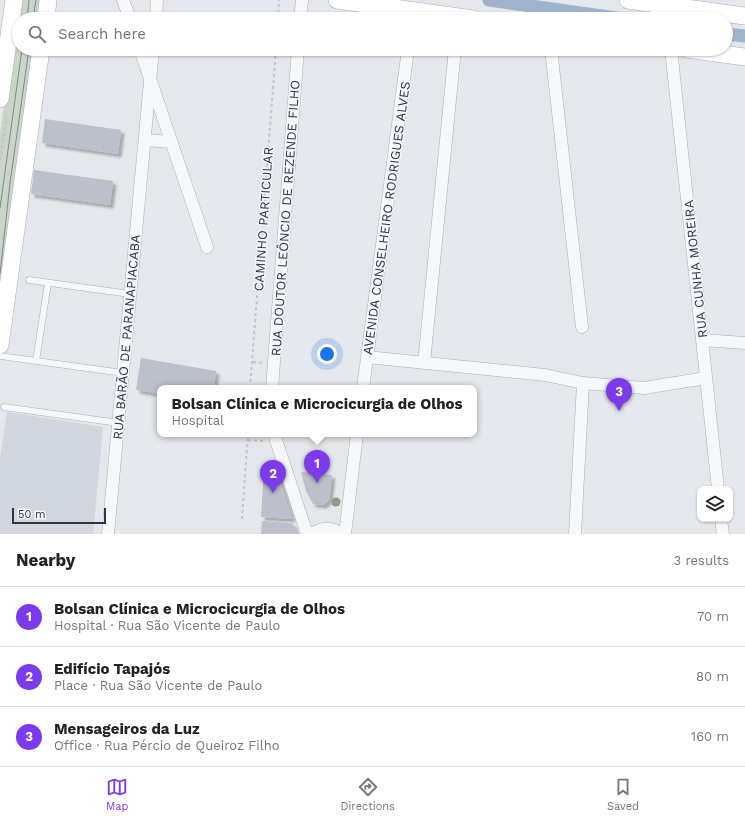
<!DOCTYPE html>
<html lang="en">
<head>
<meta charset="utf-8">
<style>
	:root { --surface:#fff; --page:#f2f2f2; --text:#222; --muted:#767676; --line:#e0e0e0; --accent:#7c3aed }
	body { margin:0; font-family:"Work Sans",sans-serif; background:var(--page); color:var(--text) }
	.controls { position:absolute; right:12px; bottom:12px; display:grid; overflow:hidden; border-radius:8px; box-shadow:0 1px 3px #0004 }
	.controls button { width:36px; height:36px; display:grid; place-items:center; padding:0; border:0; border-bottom:1px solid var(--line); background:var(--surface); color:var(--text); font:20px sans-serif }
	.scale { position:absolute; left:12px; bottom:10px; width:94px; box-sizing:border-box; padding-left:4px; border:2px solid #2b3445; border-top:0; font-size:11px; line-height:14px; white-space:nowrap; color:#2b3445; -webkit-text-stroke:3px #f4f6f9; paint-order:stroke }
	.you { position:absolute; left:327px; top:354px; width:14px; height:14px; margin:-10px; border:3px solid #fff; border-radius:50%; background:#1a73e8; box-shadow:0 0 0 6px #1a73e833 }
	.badge { display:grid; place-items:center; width:26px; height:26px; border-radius:50%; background:var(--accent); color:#fff; font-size:13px; font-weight:700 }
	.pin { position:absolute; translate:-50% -33px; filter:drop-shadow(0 1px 2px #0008) }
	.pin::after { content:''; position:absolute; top:21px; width:14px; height:12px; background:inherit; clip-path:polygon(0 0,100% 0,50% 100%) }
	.popup { position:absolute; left:157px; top:385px; width:320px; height:52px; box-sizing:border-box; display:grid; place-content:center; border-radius:8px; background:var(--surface); filter:drop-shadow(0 1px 3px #0005); font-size:13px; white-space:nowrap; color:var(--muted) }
	.popup b { font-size:15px; color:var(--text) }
	.popup::after { content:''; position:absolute; left:50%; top:100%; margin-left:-8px; border:8px solid transparent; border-top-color:var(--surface) }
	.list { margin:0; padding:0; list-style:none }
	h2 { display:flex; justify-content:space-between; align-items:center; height:52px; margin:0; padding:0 16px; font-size:17px }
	h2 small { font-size:13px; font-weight:400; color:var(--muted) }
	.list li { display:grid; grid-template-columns:26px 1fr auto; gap:12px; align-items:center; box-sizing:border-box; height:60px; padding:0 16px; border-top:1px solid var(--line) }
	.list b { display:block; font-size:15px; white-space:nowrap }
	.list p { margin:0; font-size:13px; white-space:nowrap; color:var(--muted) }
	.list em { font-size:13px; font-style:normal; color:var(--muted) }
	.icon { flex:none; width:22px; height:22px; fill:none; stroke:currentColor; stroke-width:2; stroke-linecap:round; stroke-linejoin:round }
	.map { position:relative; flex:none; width:745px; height:534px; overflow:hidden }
	.search { position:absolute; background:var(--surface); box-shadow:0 1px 3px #0004; left:12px; right:12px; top:12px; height:44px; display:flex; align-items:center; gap:10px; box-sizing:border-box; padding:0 14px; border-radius:22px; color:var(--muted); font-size:15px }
	.sheet { height:232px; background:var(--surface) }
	nav { display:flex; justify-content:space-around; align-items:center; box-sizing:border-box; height:56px; border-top:1px solid var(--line); background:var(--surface); font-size:11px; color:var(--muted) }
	nav a { display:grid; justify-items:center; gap:2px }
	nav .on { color:var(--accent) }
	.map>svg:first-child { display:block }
	.built { fill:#d2d6de }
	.green { fill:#c9d6c5 }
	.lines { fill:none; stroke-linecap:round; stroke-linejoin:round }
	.canal { stroke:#9fb4cc; stroke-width:13 }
	.building { fill:#bbc0ca; filter:url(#shadow) }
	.lane-casing { stroke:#a9aeb7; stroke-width:7 }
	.street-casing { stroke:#a9aeb7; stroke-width:13 }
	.secondary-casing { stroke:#a9aeb7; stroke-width:18 }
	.path { stroke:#c2c5cb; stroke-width:2; stroke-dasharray:3 3; stroke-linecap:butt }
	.lane { stroke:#f7f8fa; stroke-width:6 }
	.street { stroke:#f7f8fa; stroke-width:12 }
	.secondary { stroke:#fff; stroke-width:17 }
	.tram { stroke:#7d8696; stroke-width:1 }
	.tree { fill:#899d89 }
	.labels { text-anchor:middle; stroke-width:3; stroke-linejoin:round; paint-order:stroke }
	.street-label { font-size:13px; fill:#2b3445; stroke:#f4f6f9 }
</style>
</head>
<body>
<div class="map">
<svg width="745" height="534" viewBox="0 0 745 534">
	<defs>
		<filter id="shadow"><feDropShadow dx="3.5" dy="3.5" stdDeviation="1" flood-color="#0004"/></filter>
	</defs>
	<rect width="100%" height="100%" fill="#e4e7ec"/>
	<path class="built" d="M7,412L103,427L93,534H0V459Z"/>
	<path class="green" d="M19,0H43L40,19H19V49H36L0,306V133Z"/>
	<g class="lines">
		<path class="canal" d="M489,0L623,19
			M726,34L745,36"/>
	</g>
	<path class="building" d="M45,119L121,130L118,154L42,143Z
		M34,170L113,181L110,205L31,194Z
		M141,358L216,371L214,388H160V394L136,390Z
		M264,468L276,469L292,519L261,517Z
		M301,472L332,475L329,500L323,505L313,504L306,491Z
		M262,521L292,523L297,534H261Z"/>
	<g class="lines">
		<defs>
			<path id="lane" d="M29,280L130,294
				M0,356L123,373
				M36,361L48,283
				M4,407L119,423"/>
			<path id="street" d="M123,0L130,19
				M156,19L157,0
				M300,19L302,0
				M140,49L207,247
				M551,49L582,327
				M671,49L718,489
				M145,140L171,142
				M702,340L745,343
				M367,357L545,375L583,383L644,388L706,378
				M424,363L455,49
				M272,388L298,49
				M363,388L408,49
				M274,434L307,534
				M721,519L723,534
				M108,534L153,49
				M311,534C321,529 331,525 340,534
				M345,534L357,434
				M575,534L583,383"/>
			<path id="secondary" d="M337,0L473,19
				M628,0L745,16
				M46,19L48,0
				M687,49L745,57
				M0,99L14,0
				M0,345L41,49"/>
		</defs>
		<use href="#lane" class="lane-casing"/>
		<use href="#street" class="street-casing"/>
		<use href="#secondary" class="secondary-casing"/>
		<path class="path" d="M278,19L279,0
			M0,160L7,112
			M253,362L263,363
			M250,388L276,49
			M248,440L264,441
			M242,519L248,434"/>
		<use href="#lane" class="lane"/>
		<use href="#street" class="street"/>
		<use href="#secondary" class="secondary"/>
		<path class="tram" d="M27,19L29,0
			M33,19L36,0
			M0,208L22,49
			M0,274L10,183L29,49"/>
	</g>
	<circle class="tree" cx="336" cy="502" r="4.5"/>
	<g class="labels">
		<g class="street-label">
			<text transform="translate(285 218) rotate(-86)" y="5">RUA DOUTOR LEÔNCIO DE REZENDE FILHO</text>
			<text transform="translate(386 218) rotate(-82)" y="5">AVENIDA CONSELHEIRO RODRIGUES ALVES</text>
			<text transform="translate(263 219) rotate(-86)" y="5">CAMINHO PARTICULAR</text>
			<text transform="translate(695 269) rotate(-96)" y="5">RUA CUNHA MOREIRA</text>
			<text transform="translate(126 337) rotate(-85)" y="5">RUA BARÃO DE PARANAPIACABA</text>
		</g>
	</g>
</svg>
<div class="controls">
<button><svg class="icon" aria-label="layers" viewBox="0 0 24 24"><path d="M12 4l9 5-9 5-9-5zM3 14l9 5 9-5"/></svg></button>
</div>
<div class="scale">50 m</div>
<div class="you"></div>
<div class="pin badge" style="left:317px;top:483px">1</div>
<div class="popup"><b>Bolsan Clínica e Microcicurgia de Olhos</b>Hospital</div>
<div class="pin badge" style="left:273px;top:493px">2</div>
<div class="pin badge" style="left:619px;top:411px">3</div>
<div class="search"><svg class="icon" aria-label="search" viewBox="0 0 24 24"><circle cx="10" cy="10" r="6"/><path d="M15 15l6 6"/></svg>Search here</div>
</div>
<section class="sheet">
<h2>Nearby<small>3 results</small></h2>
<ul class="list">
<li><span class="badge">1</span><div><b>Bolsan Clínica e Microcicurgia de Olhos</b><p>Hospital · Rua São Vicente de Paulo</p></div><em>70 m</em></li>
<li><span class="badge">2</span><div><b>Edifício Tapajós</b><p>Place · Rua São Vicente de Paulo</p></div><em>80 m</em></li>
<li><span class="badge">3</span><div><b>Mensageiros da Luz</b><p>Office · Rua Pércio de Queiroz Filho</p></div><em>160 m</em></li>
</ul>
</section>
<nav>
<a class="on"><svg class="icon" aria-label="map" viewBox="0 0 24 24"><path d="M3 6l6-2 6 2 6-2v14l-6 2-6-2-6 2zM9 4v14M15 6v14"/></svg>Map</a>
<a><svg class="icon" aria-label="directions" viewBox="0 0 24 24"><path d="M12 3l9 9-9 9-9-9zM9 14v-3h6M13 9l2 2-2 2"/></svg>Directions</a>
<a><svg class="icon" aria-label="saved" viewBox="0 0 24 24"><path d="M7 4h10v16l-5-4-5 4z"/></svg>Saved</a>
</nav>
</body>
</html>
